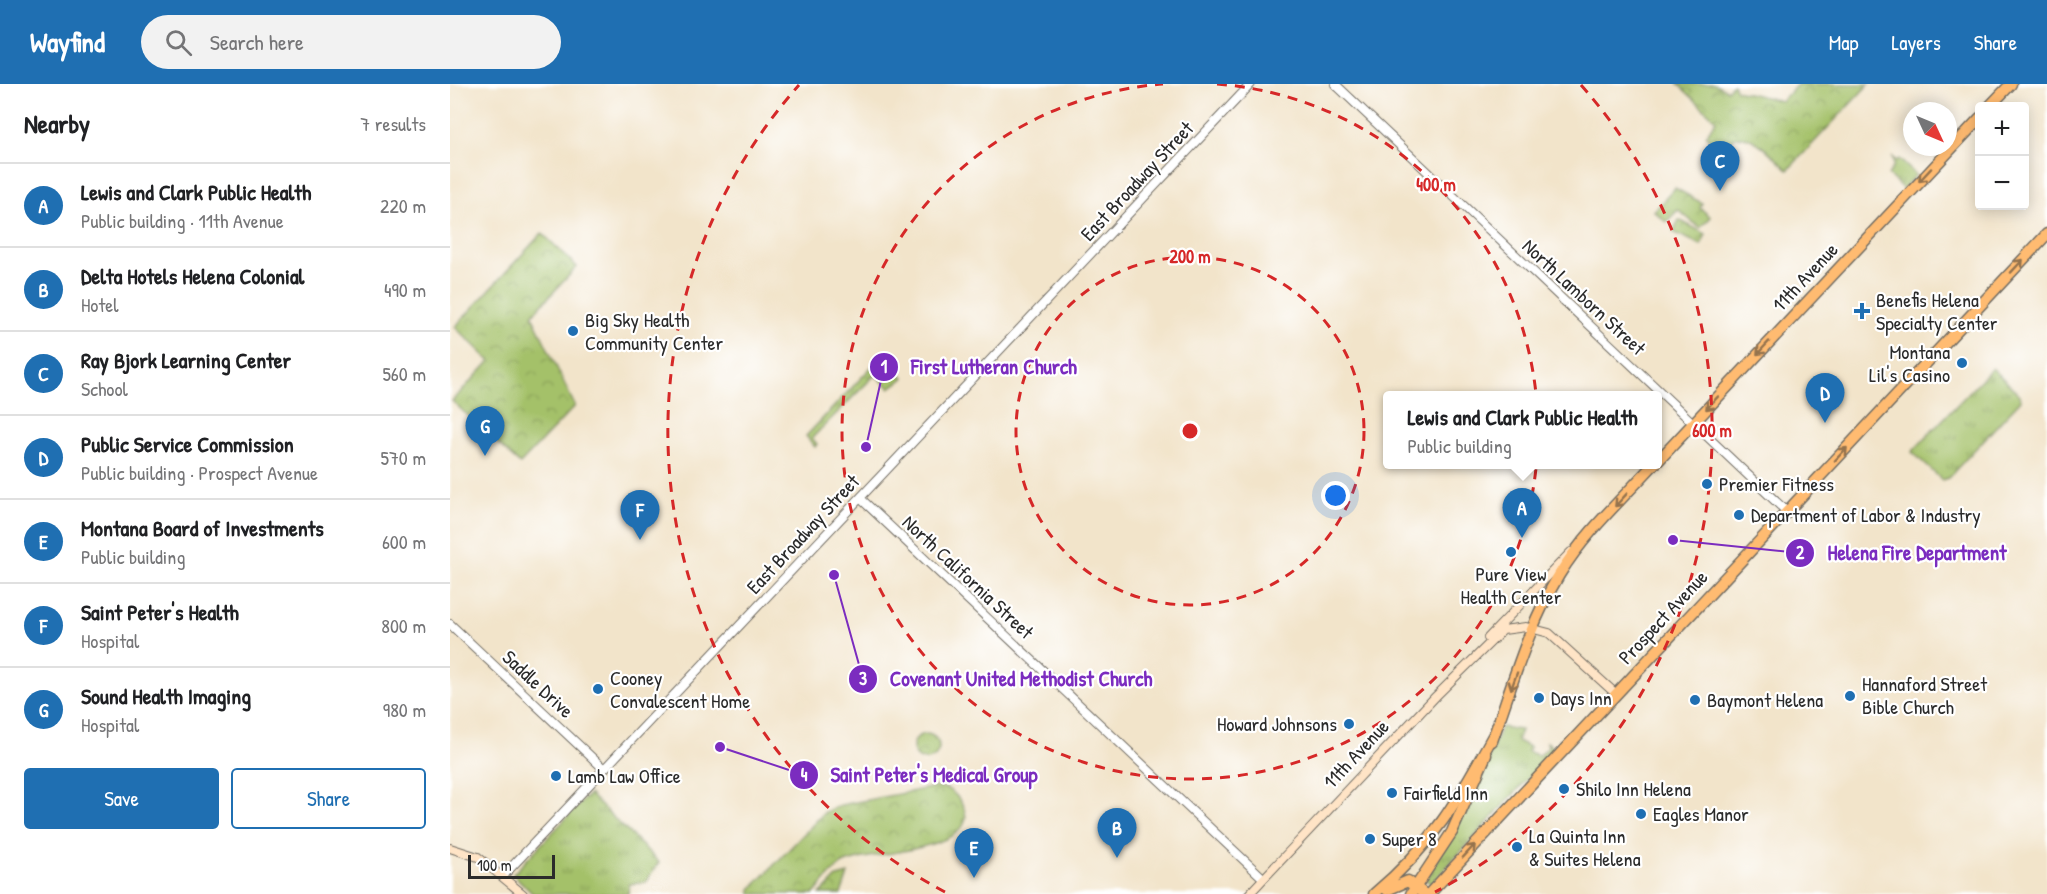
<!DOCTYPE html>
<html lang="en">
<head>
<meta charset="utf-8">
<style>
	:root { --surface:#fff; --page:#f2f2f2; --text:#202124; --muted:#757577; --line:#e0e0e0; --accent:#1f6fb2 }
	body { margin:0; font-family:"Patrick Hand",sans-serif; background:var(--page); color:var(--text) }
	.controls { position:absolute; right:18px; top:18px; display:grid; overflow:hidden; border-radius:6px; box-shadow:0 3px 15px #0003 }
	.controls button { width:54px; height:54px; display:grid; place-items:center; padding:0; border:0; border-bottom:2px solid var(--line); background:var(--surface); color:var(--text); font:30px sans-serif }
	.compass { position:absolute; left:1453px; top:18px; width:54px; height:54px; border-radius:50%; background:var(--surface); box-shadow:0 3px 15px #0003; rotate:134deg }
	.scale { position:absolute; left:18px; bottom:15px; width:87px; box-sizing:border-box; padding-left:6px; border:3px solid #2b2b2b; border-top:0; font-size:16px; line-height:21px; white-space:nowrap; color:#2b2b2b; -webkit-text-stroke:4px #fff; paint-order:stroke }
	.you { position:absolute; left:886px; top:412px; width:21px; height:21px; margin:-15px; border:4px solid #fff; border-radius:50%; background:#1a73e8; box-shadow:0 0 0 9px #1a73e833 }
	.badge { display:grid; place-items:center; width:39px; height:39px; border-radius:50%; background:var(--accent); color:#fff; font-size:20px; font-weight:700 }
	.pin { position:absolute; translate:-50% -50px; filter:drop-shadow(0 2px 3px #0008) }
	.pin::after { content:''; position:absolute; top:32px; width:21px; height:18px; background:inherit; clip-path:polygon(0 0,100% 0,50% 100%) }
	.popup { position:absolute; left:933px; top:307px; width:279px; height:78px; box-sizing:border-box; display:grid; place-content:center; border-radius:6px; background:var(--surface); filter:drop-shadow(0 2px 4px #0005); font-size:20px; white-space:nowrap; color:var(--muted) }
	.popup b { font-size:22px; color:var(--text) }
	.popup::after { content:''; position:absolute; left:50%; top:100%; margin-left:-12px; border:12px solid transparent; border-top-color:var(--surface) }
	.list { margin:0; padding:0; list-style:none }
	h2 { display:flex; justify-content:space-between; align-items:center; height:78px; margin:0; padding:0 24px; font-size:26px }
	h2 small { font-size:20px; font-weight:400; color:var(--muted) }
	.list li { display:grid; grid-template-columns:39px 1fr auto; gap:18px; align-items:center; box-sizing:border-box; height:84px; padding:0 24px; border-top:2px solid var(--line) }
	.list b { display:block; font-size:22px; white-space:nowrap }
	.list p { margin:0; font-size:20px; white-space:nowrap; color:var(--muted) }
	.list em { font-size:20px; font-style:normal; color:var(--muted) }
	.actions { display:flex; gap:12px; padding:18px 24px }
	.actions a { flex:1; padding:14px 0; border:2px solid var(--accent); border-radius:6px; text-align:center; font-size:21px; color:var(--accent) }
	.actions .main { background:var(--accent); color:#fff }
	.icon { flex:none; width:33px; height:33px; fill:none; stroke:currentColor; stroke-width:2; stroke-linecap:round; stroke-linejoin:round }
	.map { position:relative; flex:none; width:1597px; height:810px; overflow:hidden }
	header { display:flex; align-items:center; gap:36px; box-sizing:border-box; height:84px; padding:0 30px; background:var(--accent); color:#fff }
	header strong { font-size:28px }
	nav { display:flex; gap:33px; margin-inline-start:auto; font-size:21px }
	.search { width:420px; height:54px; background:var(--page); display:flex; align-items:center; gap:15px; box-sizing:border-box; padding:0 21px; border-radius:33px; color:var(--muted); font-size:22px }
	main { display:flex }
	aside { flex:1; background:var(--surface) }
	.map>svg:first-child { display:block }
	.grass { fill:url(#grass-tufts); stroke:#68764a; stroke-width:1.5 }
	.park { fill:url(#park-crowns); stroke:#68764a; stroke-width:1.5 }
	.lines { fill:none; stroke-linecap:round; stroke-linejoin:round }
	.tertiary-casing { stroke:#716c63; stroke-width:10 }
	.secondary-casing { stroke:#716c63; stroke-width:10 }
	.trunk-casing { stroke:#716c63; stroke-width:13 }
	.motorway-casing { stroke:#716c63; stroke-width:13 }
	.tertiary { stroke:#fff; stroke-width:8 }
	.secondary { stroke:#ffe4c6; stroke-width:8 }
	.trunk { stroke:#ffbb71; stroke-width:10 }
	.motorway { stroke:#ffbb71; stroke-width:10 }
	.oneway { stroke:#95734e }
	.ring { fill:none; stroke:#d62828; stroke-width:3; stroke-dasharray:10 8 }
	.poi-dot { fill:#1f6fb2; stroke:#fff; stroke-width:2 }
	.labels { text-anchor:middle; stroke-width:4.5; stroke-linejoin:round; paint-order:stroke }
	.street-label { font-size:20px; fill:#2b2b2b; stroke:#fff }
	.poi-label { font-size:20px; fill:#2b2b2b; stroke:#fff; text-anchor:start }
	.centre { fill:#d62828; stroke:#fff; stroke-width:3 }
	.ring-label { font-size:18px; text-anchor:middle; font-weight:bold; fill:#d62828; stroke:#fff; stroke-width:4.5; stroke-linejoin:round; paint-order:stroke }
	.leader { fill:none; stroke:#7b2cbf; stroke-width:2 }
	.callout-dot { fill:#7b2cbf; stroke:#fff; stroke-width:2 }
	.mark-label { font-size:18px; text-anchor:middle; font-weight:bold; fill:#fff }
	.callout-label { font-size:21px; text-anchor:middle; font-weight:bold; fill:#7b2cbf; stroke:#fff; stroke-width:4.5; stroke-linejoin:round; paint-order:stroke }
</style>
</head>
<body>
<header>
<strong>Wayfind</strong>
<div class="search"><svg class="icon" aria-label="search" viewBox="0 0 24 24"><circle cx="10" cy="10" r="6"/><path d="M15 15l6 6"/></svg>Search here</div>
<nav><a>Map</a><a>Layers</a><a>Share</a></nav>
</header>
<main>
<aside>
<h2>Nearby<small>7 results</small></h2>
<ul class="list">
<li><span class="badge">A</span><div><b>Lewis and Clark Public Health</b><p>Public building · 11th Avenue</p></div><em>220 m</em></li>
<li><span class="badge">B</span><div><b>Delta Hotels Helena Colonial</b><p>Hotel</p></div><em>490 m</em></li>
<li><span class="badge">C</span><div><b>Ray Bjork Learning Center</b><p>School</p></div><em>560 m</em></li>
<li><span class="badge">D</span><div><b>Public Service Commission</b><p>Public building · Prospect Avenue</p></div><em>570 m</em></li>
<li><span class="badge">E</span><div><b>Montana Board of Investments</b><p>Public building</p></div><em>600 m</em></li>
<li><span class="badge">F</span><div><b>Saint Peter's Health</b><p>Hospital</p></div><em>800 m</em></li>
<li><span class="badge">G</span><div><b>Sound Health Imaging</b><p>Hospital</p></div><em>980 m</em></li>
</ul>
<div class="actions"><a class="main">Save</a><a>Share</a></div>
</aside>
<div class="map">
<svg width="1597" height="810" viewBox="0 0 1597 810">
	<defs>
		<pattern id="grass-tufts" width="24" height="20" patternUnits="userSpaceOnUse" patternTransform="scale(1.5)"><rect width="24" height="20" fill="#a4c169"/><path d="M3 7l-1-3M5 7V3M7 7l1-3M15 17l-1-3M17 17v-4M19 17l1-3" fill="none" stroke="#869d57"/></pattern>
		<pattern id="park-crowns" width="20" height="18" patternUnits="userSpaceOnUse" patternTransform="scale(1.5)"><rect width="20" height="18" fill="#a4c169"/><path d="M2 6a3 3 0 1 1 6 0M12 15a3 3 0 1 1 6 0" fill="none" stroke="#869d57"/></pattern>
	</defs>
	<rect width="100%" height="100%" fill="#fff"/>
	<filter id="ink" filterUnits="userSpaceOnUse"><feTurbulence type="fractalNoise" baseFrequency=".0167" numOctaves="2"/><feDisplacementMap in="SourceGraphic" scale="12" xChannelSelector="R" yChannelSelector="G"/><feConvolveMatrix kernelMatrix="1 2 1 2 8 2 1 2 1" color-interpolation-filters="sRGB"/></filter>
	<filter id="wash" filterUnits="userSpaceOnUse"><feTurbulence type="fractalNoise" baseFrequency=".008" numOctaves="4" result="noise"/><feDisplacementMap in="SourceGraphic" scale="24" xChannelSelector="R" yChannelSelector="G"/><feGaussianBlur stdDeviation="1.35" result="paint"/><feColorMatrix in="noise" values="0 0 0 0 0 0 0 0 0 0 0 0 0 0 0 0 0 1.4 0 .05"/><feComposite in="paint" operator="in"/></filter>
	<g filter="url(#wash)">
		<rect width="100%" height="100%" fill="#f2e4ca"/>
		<path class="grass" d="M1442,72L1446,77L1449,75L1466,91L1453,105L1438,91L1444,81Z
			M430,274L454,294L440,304L425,291L362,354L367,360L365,363L356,352Z
			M1542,284L1570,311L1571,316L1498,394L1492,396L1462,368Z
			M1051,643L1071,646L1067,657L1080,663L1077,667L1089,672L1098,663L1097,658L1105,665L981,800L976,796L1029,698Z
			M139,710L209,778L196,798L179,800L178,810H83L63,790Z"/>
		<path class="park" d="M1228,0H1265L1277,6L1283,0L1286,6L1331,17L1348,0H1419L1338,86C1325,75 1303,46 1283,54L1276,66L1262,60L1256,51L1266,36Z
			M1225,104L1252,119L1250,124L1261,133L1250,144L1228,126L1216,138L1204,127Z
			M1229,136L1256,150L1251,161L1223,148Z
			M92,149L127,183L82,231L125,322L70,380L2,317L40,277L5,243Z
			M463 663a13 13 0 1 1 26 0a13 13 0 1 1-26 0Z
			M485,703C495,703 501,705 508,714C549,768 414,767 393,780C382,786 372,801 364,810H301V805L375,728L391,721Z
			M398,790L391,810H370L387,793Z"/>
	</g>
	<g filter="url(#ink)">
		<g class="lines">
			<defs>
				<path id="tertiary" d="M885,0L1337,428
					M410,414L813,794
					M0,540L154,685
					M53,792L801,0"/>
				<path id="secondary" d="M1038,554L1121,468
					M0,764L28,773L73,810
					M799,810L986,612L1053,546L1076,543L1099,549L1166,610"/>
				<path id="trunk" d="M1540,22L1561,0
					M1207,378L1530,34
					M1042,657C1062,602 1078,542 1109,491C1134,450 1171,416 1204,380
					M961,810L1002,748L1036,671
					M979,810L1597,150"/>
				<path id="motorway" d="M937,806L958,797L974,810
					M924,810C983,761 1008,716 1044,650"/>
			</defs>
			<use href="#tertiary" class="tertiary-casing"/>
			<use href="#secondary" class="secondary-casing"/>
			<use href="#trunk" class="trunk-casing"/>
			<use href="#motorway" class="motorway-casing"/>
			<use href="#tertiary" class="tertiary"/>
			<use href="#secondary" class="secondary"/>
			<use href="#trunk" class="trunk"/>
			<use href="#motorway" class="motorway"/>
		</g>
		<defs><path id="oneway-shaft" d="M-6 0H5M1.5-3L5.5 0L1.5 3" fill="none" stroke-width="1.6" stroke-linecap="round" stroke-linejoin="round" transform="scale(1.5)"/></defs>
		<g class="oneway">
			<use href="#oneway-shaft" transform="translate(1475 91) rotate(133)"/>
			<use href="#oneway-shaft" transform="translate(1567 182) rotate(-47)"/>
			<use href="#oneway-shaft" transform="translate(1313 264) rotate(133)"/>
			<use href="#oneway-shaft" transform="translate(1262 319) rotate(133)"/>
			<use href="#oneway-shaft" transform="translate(1391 370) rotate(-47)"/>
			<use href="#oneway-shaft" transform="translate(1171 416) rotate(133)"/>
			<use href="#oneway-shaft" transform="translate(1064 597) rotate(110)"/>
			<use href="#oneway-shaft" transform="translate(1019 767) rotate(-47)"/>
		</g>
	</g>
	<g class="ring">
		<circle cx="740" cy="347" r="174"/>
		<path d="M767 0A348 348 0 1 1 713 0"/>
		<path d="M495 808A522 522 0 0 1 349 1M1131 1A522 522 0 0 1 985 808"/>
	</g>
	<g class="poi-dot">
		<path d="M1409 218h6v6h6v6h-6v6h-6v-6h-6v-6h6z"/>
		<circle cx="123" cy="247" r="6"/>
		<circle cx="1512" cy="279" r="6"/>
		<circle cx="1257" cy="400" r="6"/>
		<circle cx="1289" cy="431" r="6"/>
		<circle cx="1061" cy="468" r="6"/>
		<circle cx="148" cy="605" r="6"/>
		<circle cx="1400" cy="612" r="6"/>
		<circle cx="1089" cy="614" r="6"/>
		<circle cx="1245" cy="616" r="6"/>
		<circle cx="899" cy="640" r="6"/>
		<circle cx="106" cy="692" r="6"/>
		<circle cx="1114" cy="705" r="6"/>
		<circle cx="942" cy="709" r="6"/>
		<circle cx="1191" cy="730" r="6"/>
		<circle cx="920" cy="755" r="6"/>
		<circle cx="1067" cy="763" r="6"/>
	</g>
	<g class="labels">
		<g class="street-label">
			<text transform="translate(687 97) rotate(-47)" y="7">East Broadway Street</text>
			<text transform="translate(1355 193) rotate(-47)" y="7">11th Avenue</text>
			<text transform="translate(1134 213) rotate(43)" y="7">North Lamborn Street</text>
			<text transform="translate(353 450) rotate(-47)" y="7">East Broadway Street</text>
			<text transform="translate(518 493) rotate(43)" y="7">North California Street</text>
			<text transform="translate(1213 533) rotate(-47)" y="7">Prospect Avenue</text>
			<text transform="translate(88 600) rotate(43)" y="7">Saddle Drive</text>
			<text transform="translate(906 670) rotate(-47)" y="7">11th Avenue</text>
		</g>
		<g class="poi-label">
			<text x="1426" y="223">Benefis Helena<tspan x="1426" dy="23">Specialty Center</tspan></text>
			<text x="135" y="243">Big Sky Health<tspan x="135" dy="23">Community Center</tspan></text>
			<text x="1500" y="275" text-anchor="end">Montana<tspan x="1500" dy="23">Lil's Casino</tspan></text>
			<text x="1269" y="407">Premier Fitness</text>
			<text x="1301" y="438">Department of Labor &amp; Industry</text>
			<text x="1061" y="497" text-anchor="middle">Pure View<tspan x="1061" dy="23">Health Center</tspan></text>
			<text x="160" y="601">Cooney<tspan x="160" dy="23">Convalescent Home</tspan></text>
			<text x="1412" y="607">Hannaford Street<tspan x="1412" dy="23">Bible Church</tspan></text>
			<text x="1101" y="621">Days Inn</text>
			<text x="1257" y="623">Baymont Helena</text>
			<text x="887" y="647" text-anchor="end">Howard Johnsons</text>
			<text x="118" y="699">Lamb Law Office</text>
			<text x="1126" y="712">Shilo Inn Helena</text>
			<text x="954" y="716">Fairfield Inn</text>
			<text x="1203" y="737">Eagles Manor</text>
			<text x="1079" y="759">La Quinta Inn<tspan x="1079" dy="23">&amp; Suites Helena</tspan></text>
			<text x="932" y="762">Super 8</text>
		</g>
	</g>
	<circle cx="740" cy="347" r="9" class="centre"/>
	<g class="ring-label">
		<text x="986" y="107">400 m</text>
		<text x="740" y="179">200 m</text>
		<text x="1262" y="353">600 m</text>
	</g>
	<path class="leader" d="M416 363L434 283M1223 456L1350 469M384 491L413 595M270 663L354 691"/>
	<g class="callout-dot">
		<circle cx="416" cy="363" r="6"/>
		<circle cx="1223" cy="456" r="6"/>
		<circle cx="384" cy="491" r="6"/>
		<circle cx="270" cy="663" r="6"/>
		<circle cx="434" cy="283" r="15"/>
		<circle cx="1350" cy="469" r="15"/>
		<circle cx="413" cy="595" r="15"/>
		<circle cx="354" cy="691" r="15"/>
	</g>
	<g class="mark-label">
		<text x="434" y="289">1</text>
		<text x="1350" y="475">2</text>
		<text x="413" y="601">3</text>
		<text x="354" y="697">4</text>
	</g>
	<g class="callout-label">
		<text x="544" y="290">First Lutheran Church</text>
		<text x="1467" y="476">Helena Fire Department</text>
		<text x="571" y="602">Covenant United Methodist Church</text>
		<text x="484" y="698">Saint Peter's Medical Group</text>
	</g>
</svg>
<div class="controls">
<button>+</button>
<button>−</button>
</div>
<svg class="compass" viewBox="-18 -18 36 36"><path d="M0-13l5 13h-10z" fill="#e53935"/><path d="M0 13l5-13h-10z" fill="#757577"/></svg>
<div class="scale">100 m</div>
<div class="you"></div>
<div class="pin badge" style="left:1072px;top:454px">A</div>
<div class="popup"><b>Lewis and Clark Public Health</b>Public building</div>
<div class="pin badge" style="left:667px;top:774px">B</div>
<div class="pin badge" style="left:1270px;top:107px">C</div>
<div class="pin badge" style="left:1375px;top:339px">D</div>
<div class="pin badge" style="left:524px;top:794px">E</div>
<div class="pin badge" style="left:190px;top:456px">F</div>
<div class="pin badge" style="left:35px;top:372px">G</div>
</div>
</main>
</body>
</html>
